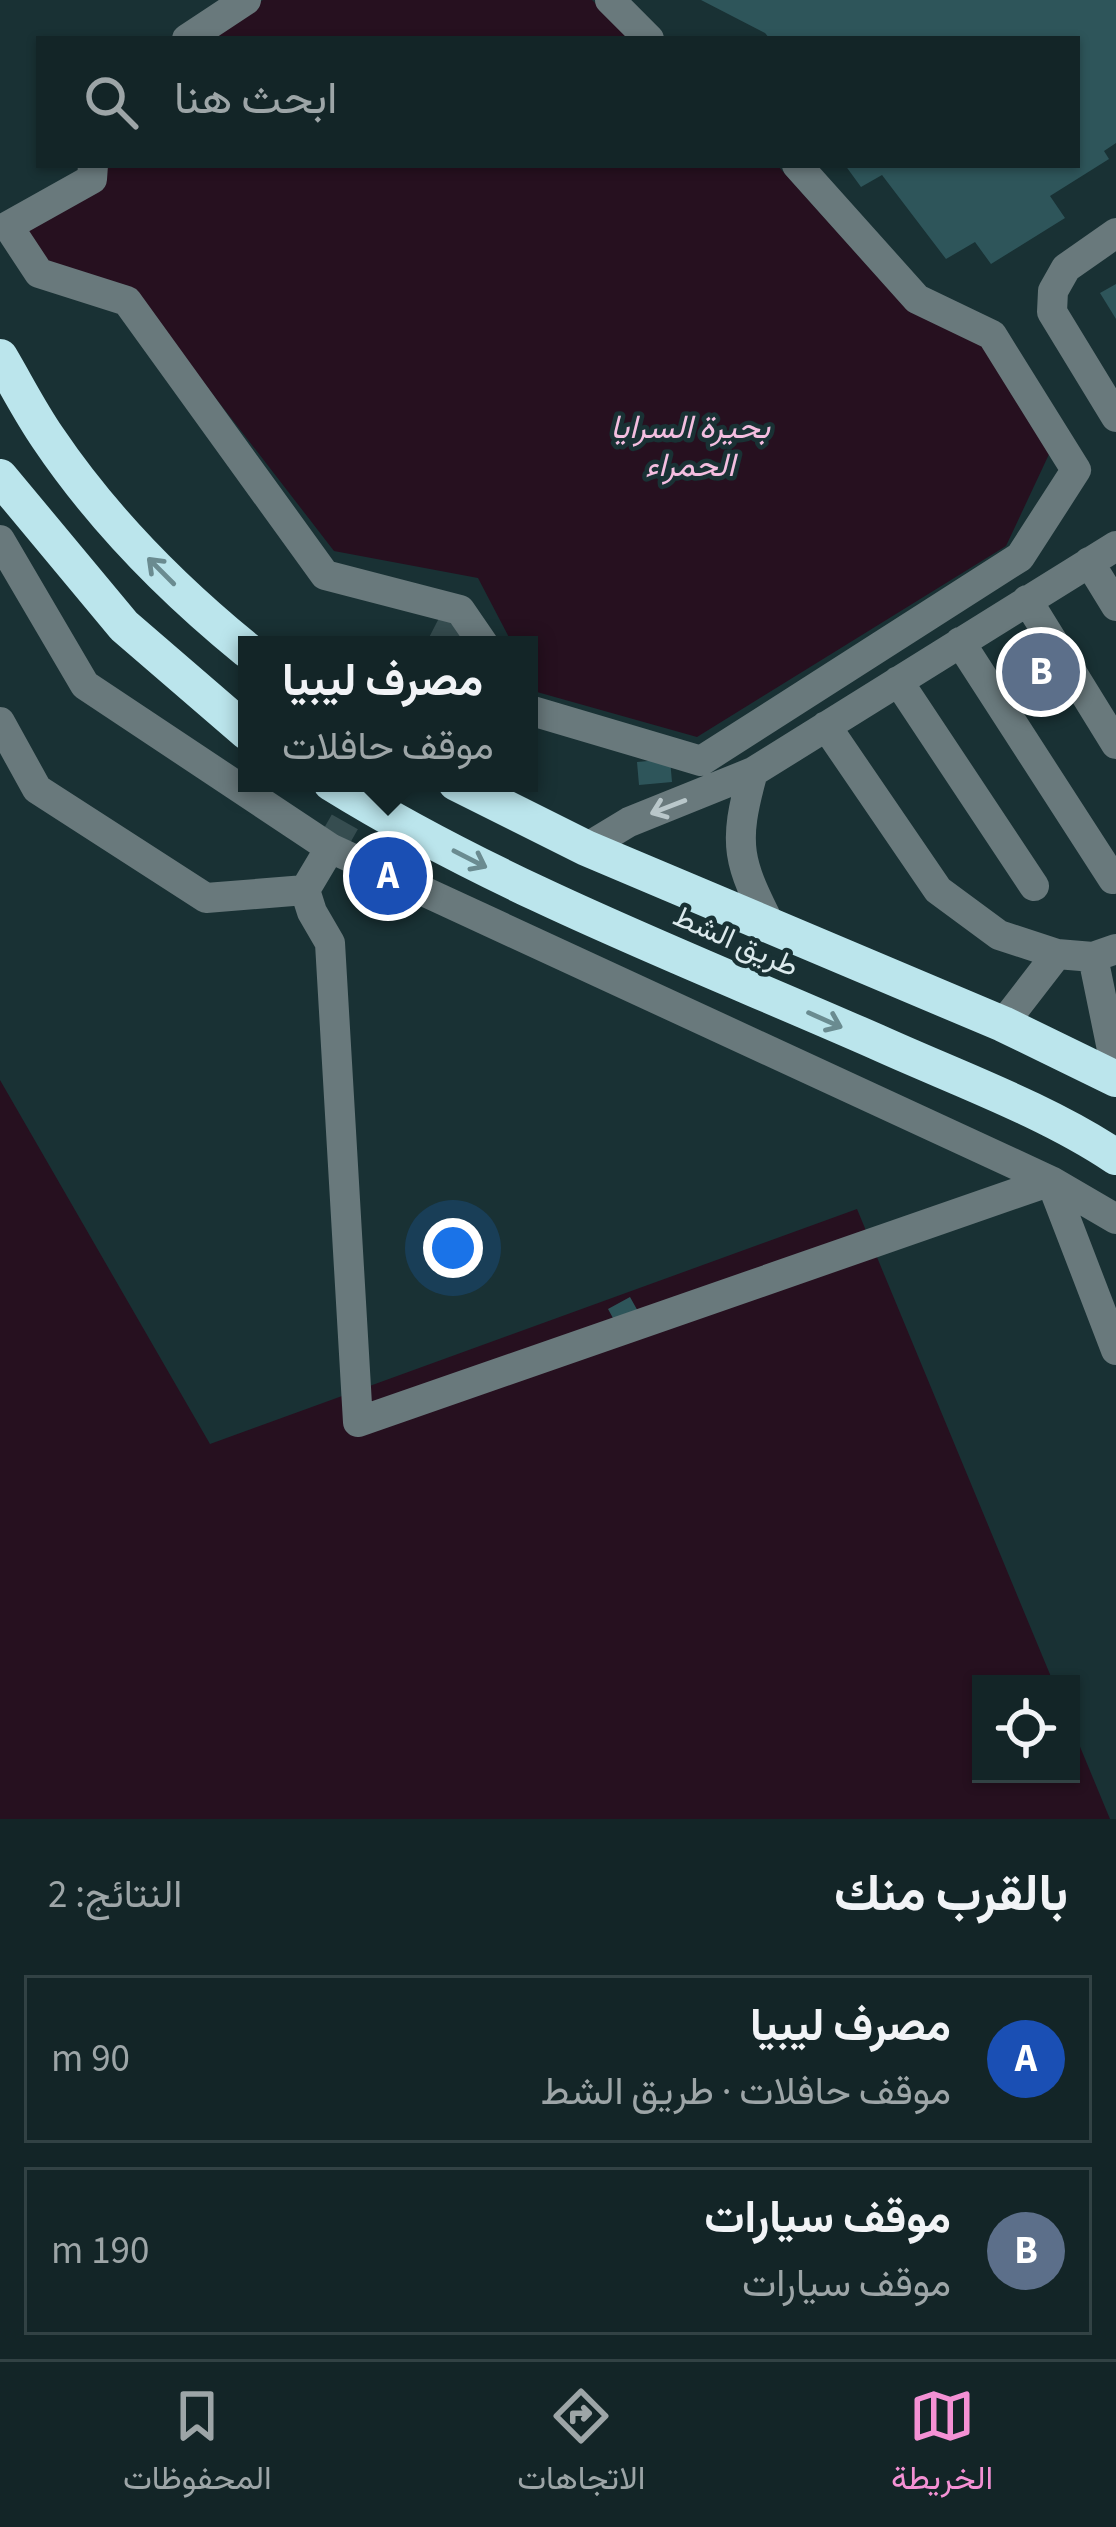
<!DOCTYPE html>
<html lang="ar">
<head>
<meta charset="utf-8">
<style>
	:root { --surface:#132527; --page:#1c2d2f; --text:#f1f3f6; --muted:#9da5a7; --line:#324244; --accent:#f491d4 }
	body { margin:0; font-family:"Source Sans 3",Vazirmatn,sans-serif; background:var(--page); color:var(--text); direction:rtl }
	.controls { position:absolute; right:36px; bottom:36px; display:grid; overflow:hidden; border-radius:0px; box-shadow:0 3px 9px #0004 }
	.controls button { width:108px; height:108px; display:grid; place-items:center; padding:0; border:0; border-bottom:3px solid var(--line); background:var(--surface); color:var(--text); font:60px sans-serif }
	.you { position:absolute; left:453px; top:1248px; width:42px; height:42px; margin:-30px; border:9px solid #fff; border-radius:50%; background:#1a73e8; box-shadow:0 0 0 18px #1a73e833 }
	.badge { display:grid; place-items:center; width:78px; height:78px; border-radius:50%; background:var(--accent); color:#fff; font-size:39px; font-weight:700 }
	.pin { position:absolute; translate:-50% -50%; border:6px solid #fff; box-shadow:0 3px 12px #0006 }
	.popup { position:absolute; left:238px; top:636px; width:300px; height:156px; box-sizing:border-box; display:grid; place-content:center; border-radius:0px; background:var(--surface); filter:drop-shadow(0 3px 9px #0005); font-size:39px; white-space:nowrap; color:var(--muted) }
	.popup b { font-size:45px; color:var(--text) }
	.popup::after { content:''; position:absolute; left:50%; top:100%; margin-left:-24px; border:24px solid transparent; border-top-color:var(--surface) }
	.list { margin:0; padding:0; list-style:none }
	h2 { display:flex; justify-content:space-between; align-items:center; height:156px; margin:0; padding:0 48px; font-size:51px }
	h2 small { font-size:39px; font-weight:400; color:var(--muted) }
	.list li { display:grid; grid-template-columns:78px 1fr auto; gap:36px; align-items:center; box-sizing:border-box; height:168px; margin:0 24px 24px; padding:0 24px; border:3px solid var(--line); border-radius:0px }
	.list b { display:block; font-size:45px; white-space:nowrap }
	.list p { margin:0; font-size:39px; white-space:nowrap; color:var(--muted) }
	.list em { font-size:39px; font-style:normal; color:var(--muted) }
	.icon { flex:none; width:66px; height:66px; fill:none; stroke:currentColor; stroke-width:2; stroke-linecap:round; stroke-linejoin:round }
	.map { position:relative; flex:none; width:1116px; height:1819px; overflow:hidden; direction:ltr }
	.search { position:absolute; background:var(--surface); box-shadow:0 3px 9px #0004; left:36px; right:36px; top:36px; height:132px; display:flex; align-items:center; gap:30px; box-sizing:border-box; padding:0 42px; border-radius:0px; color:var(--muted); font-size:45px }
	.sheet { height:540px; background:var(--surface) }
	nav { display:flex; justify-content:space-around; align-items:center; box-sizing:border-box; height:168px; border-top:3px solid var(--line); background:var(--surface); font-size:33px; color:var(--muted) }
	nav a { display:grid; justify-items:center; gap:6px }
	nav .on { color:var(--accent) }
	.map>svg:first-child { display:block }
	.water { fill:#26101f }
	.building { fill:#2e555a }
	.lines { fill:none; stroke-linecap:round; stroke-linejoin:round }
	.minor-tunnel { stroke:#364d50; stroke-width:30; stroke-dasharray:30 15; stroke-linecap:butt }
	.minor { stroke:#69797c; stroke-width:30 }
	.highway { stroke:#bbe5ec; stroke-width:36 }
	.oneway { stroke:#6a8b90 }
	.oneway2 { stroke:#b9c7ca }
	.labels { text-anchor:middle; stroke-width:9; stroke-linejoin:round; paint-order:stroke }
	.street-label { font-size:30px; fill:#dbe9ec; stroke:#193134 }
	.water-label { font-size:33px; font-style:italic; fill:#f3bee0; stroke:#193134 }
</style>
</head>
<body>
<div class="map">
<svg width="1116" height="1819" viewBox="0 0 1116 1819">
	<rect width="100%" height="100%" fill="#193134"/>
	<path class="water" d="M263,0H592L633,39H203Z
		M102,165H777L904,306L980,343L1051,450L1006,546L697,737L537,692L529,676V645H513L478,578L334,551L129,286L37,263L19,232Z
		M0,1080L210,1444L857,1209L1054,1684H981V1774H1071V1725L1110,1819H0Z"/>
	<path class="building" d="M701,0H1116V143L1104,151L1109,159L1050,196L1065,218L991,264L975,242L946,259L882,175L861,187L845,165H1077V39H770L765,33Z
		M1116,284V319L1100,293Z
		M670,759L672,782L639,785L637,762Z
		M630,1297L644,1322L619,1329L608,1309Z"/>
	<g class="lines">
		<path class="minor-tunnel" d="M442,645L460,610
			M330,848L367,783"/>
		<path class="minor" d="M610,0L649,39
			M187,39L246,0
			M93,165L92,179L8,226L39,273L127,301L325,575L460,610L484,645
			M1116,233L1066,268L1053,291L1052,312L1116,417
			M0,540L85,685L330,848L1051,1181L1116,1350
			M1089,562L1116,606
			M1027,600L1116,744
			M960,642L1113,879
			M898,681L1034,886
			M529,710L701,761L1020,557L1076,470L992,335L917,299L797,165
			M0,722L37,789L206,898L305,890
			M826,726L938,890L999,935L1057,954L1093,957L1116,949
			M753,772C732,846 738,862 772,929
			M330,848L305,890L312,912L330,943L358,1422L1051,1181L1116,1219
			M586,848L629,822L753,772L1116,546
			M1093,957L1116,1069
			M1003,1024L1057,954"/>
		<path class="highway" d="M0,357C16,384 30,412 48,438C102,518 172,589 247,650
			M0,477L124,626L247,732
			M331,783C502,889 693,961 877,1042C954,1077 1046,1110 1116,1157
			M456,783L586,848L1003,1024L1116,1079"/>
	</g>
	<defs><path id="oneway-shaft" d="M-6 0H5M1.5-3L5.5 0L1.5 3" fill="none" stroke-width="1.6" stroke-linecap="round" stroke-linejoin="round" transform="scale(3)"/></defs>
	<g class="oneway">
		<use href="#oneway-shaft" transform="translate(161 571) rotate(-135)"/>
		<use href="#oneway-shaft" transform="translate(470 859) rotate(27)"/>
		<use href="#oneway-shaft" transform="translate(825 1020) rotate(24)"/>
	</g>
	<use class="oneway2" href="#oneway-shaft" transform="translate(668 807) rotate(159)"/>
	<g class="labels">
		<g class="street-label">
			<text transform="translate(736 941) rotate(24)" y="10">طريق الشط</text>
		</g>
		<g class="water-label">
			<text x="690" y="438">بحيرة السرايا<tspan x="690" dy="38">الحمراء</tspan></text>
		</g>
	</g>
</svg>
<div class="controls">
<button><svg class="icon" aria-label="locate" viewBox="0 0 24 24"><circle cx="12" cy="12" r="6"/><path d="M12 2v4M12 18v4M2 12h4M18 12h4"/></svg></button>
</div>
<div class="you"></div>
<div class="pin badge" style="left:388px;top:876px;background:#1a4fb4">A</div>
<div class="popup"><b>مصرف ليبيا</b>موقف حافلات</div>
<div class="pin badge" style="left:1041px;top:672px;background:#5c6f8a">B</div>
<div class="search"><svg class="icon" aria-label="search" viewBox="0 0 24 24"><circle cx="10" cy="10" r="6"/><path d="M15 15l6 6"/></svg>ابحث هنا</div>
</div>
<section class="sheet">
<h2>بالقرب منك<small>النتائج: 2</small></h2>
<ul class="list">
<li><span class="badge" style="background:#1a4fb4">A</span><div><b>مصرف ليبيا</b><p>موقف حافلات · طريق الشط</p></div><em>90 m</em></li>
<li><span class="badge" style="background:#5c6f8a">B</span><div><b>موقف سيارات</b><p>موقف سيارات</p></div><em>190 m</em></li>
</ul>
</section>
<nav>
<a class="on"><svg class="icon" aria-label="map" viewBox="0 0 24 24"><path d="M3 6l6-2 6 2 6-2v14l-6 2-6-2-6 2zM9 4v14M15 6v14"/></svg>الخريطة</a>
<a><svg class="icon" aria-label="directions" viewBox="0 0 24 24"><path d="M12 3l9 9-9 9-9-9zM9 14v-3h6M13 9l2 2-2 2"/></svg>الاتجاهات</a>
<a><svg class="icon" aria-label="saved" viewBox="0 0 24 24"><path d="M7 4h10v16l-5-4-5 4z"/></svg>المحفوظات</a>
</nav>
</body>
</html>
